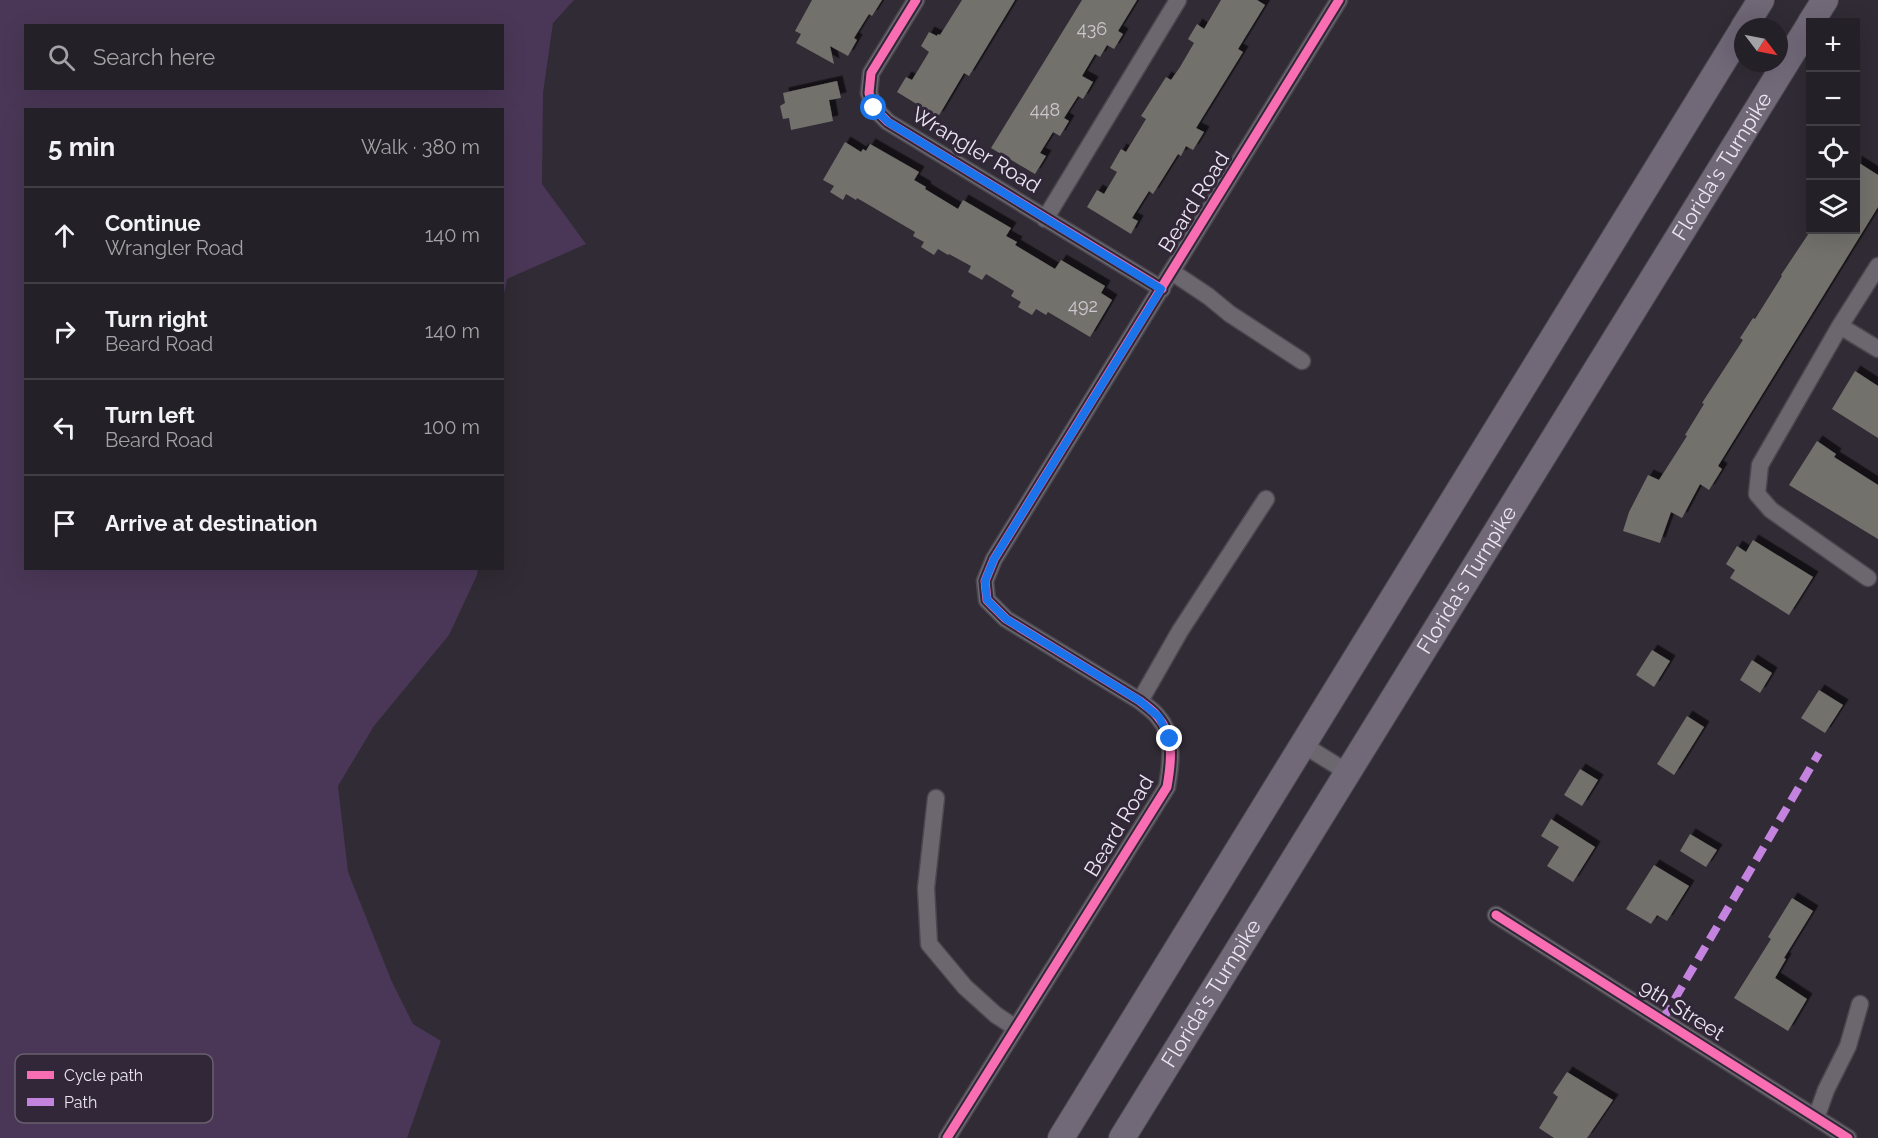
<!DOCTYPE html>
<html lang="en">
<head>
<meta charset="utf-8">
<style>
	:root { --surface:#242027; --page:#302d33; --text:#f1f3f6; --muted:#a3a3a7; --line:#413e44 }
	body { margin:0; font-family:Raleway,sans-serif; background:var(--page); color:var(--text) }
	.controls { position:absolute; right:18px; top:18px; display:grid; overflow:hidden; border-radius:0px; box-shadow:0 6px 24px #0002 }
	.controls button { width:54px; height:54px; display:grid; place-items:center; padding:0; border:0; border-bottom:2px solid var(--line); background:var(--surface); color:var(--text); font:30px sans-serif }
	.compass { position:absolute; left:1734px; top:18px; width:54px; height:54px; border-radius:50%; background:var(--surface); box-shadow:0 6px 24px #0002; rotate:122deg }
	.stop { position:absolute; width:18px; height:18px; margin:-14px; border:4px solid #1a73e8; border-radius:50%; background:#fff }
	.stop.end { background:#1a73e8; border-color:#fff; box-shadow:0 2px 6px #0008 }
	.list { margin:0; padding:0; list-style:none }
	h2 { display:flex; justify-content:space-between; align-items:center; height:78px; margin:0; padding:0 24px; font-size:26px }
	h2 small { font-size:20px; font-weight:400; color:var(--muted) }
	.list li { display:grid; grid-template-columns:39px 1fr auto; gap:18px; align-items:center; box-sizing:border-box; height:96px; padding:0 24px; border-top:2px solid var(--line) }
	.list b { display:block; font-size:22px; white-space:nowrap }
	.list p { margin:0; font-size:20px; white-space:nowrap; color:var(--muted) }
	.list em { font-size:20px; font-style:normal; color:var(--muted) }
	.icon { flex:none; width:33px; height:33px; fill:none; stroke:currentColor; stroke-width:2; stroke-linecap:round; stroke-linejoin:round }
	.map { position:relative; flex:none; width:1878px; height:1138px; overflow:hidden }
	.search { position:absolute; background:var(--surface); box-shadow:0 6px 24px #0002; left:24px; top:24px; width:480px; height:66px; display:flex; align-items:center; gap:15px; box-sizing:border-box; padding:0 21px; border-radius:0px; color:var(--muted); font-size:22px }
	.panel { position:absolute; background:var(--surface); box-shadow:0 6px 24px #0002; left:24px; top:108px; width:480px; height:462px; border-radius:0px }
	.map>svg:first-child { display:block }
	.green { fill:#4a3757; fill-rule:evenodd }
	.building { fill:#73716c; filter:url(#shadow) }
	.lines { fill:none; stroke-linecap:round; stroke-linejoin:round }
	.minor-casing { stroke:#4b474e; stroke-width:19 }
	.highway-casing { stroke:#4b474e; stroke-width:28 }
	.minor { stroke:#6c676e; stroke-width:16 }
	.highway { stroke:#716878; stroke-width:26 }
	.quiet { stroke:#c483df; stroke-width:8; stroke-dasharray:15 8; stroke-linecap:butt }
	.cycleway-casing { stroke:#312738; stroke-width:13 }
	.cycleway { stroke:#f96db3; stroke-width:9 }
	.route { stroke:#1a73e8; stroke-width:8 }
	.labels { text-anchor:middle; stroke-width:6; stroke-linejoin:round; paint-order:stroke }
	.number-label { font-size:18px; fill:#cdc8cf }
	.street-label { font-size:21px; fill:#ebe5f0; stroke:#312738 }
	.key { fill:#312738; stroke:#69606f; stroke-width:1.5 }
	.key-label { font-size:16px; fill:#ebe5f0 }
</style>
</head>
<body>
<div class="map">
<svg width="1878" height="1138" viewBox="0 0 1878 1138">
	<defs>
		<filter id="shadow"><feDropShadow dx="5.5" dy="-5.5" stdDeviation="0" flood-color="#0009"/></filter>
	</defs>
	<rect width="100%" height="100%" fill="#302b34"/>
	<path class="green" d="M0,0H574L553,23L543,93L542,184L586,244L507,279L503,298L502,110H26V568L478,569L477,575L449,635L374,726L338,786L348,872L392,982L413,1024L441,1041L407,1138H0ZM26,26H502V88H26Z"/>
	<path class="building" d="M812,0H882L872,16L869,14L854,38L857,40L848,56L830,46L834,64L796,43L801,34L795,31Z
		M962,0H1015L969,76L964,73L938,117L897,92L906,77L912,80L929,52L921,46L929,32L937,36L938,34L940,35Z
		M1082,0H1137L1118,31L1123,34L1114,49L1107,45L1100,57L1095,54L1082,76L1093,82L1083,99L1078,96L1064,118L1069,121L1060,136L1053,132L1040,153L1046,156L1035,174L991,148Z
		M1221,0H1257L1265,5L1238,49L1243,52L1196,128L1204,132L1193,150L1186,146L1181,156L1178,154L1153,194L1149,191L1132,218L1138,221L1131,234L1087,207L1097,190L1104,194L1117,172L1110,168L1121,149L1126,152L1146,119L1141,116L1166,77L1171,80L1180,67L1194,43L1188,39L1197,24L1204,29Z
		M837,81L841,98L829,100L833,121L791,130L789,118L783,119L780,106L785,103L783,93Z
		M845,142L861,152L863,149L866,151L870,144L919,172L914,180L926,187L925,189L958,209L963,200L1011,228L1006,236L1017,242L1015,245L1055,269L1061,260L1105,286L1101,293L1112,300L1090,337L1048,312L1046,315L1036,309L1032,315L1018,307L1021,302L1011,296L1014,291L986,274L982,280L968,272L971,266L949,254L948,255L938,249L934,255L921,247L924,242L913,236L915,232L857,198L856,200L846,194L843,200L830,192L834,186L823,180Z
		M1856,161L1878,175V207L1718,466L1722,469L1709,490L1700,484L1682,518L1671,512L1660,543L1623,531L1629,512L1648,475L1659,480L1687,436L1685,435L1704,404L1702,403L1743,340L1740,338L1753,318L1755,319L1782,276L1781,275L1811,230H1856Z
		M1855,371L1878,386V438L1832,409Z
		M1817,441L1836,454L1834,457L1878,485V539L1789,485Z
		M1753,540L1813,577L1789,615L1730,578L1735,570L1726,564L1737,546L1746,552Z
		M1652,650L1670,661L1654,687L1636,675Z
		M1752,660L1772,673L1760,693L1740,680Z
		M1819,690L1843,705L1825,733L1801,718Z
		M1687,716L1704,727L1674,775L1657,764Z
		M1580,769L1598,780L1582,806L1564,795Z
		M1551,819L1595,847L1573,882L1547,866L1559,847L1541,836Z
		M1690,834L1717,850L1706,867L1680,851Z
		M1654,865L1689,886L1667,921L1657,915L1651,924L1626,909Z
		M1792,898L1813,911L1784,958L1786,959L1775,978L1807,999L1788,1031L1734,998L1771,939L1768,937Z
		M1567,1072L1613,1100L1587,1138H1554L1539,1128L1558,1097L1553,1093Z"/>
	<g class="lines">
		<defs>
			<path id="minor" d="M916,0L871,73L869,93L874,108L888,122L1162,289
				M1045,219L1178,0
				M1172,272L1208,296L1230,314L1302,361
				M1840,326L1878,349
				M1868,578L1771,510L1757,494L1760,465L1840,326L1878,266
				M1140,701L1180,631L1266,499
				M1302,744L1347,772
				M936,798L926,888L929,944L965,987L996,1015L1016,1028
				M1496,915L1848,1138
				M1816,1118L1826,1090L1848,1046L1860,1004
				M947,1138L1167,787C1171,764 1175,736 1158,717C1154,711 1146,706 1140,701L1006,619L987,600L985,581L994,559L1339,0"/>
			<g id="highway">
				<path d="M1811,22L1825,0"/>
				<path d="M1744,27L1761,0"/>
				<path d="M1061,1138L1743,29"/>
				<path id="s1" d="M1122,1138L1810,24"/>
			</g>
		</defs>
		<use href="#minor" class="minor-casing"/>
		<use href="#highway" class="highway-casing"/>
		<use href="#minor" class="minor"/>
		<use href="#highway" class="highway"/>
		<path class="quiet" d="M1663,1019L1819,753"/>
		<defs>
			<path id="cycleway" d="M916,0L871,73L869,93L874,108L888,122L1162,289
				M1496,915L1848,1138
				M947,1138L1167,787C1171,764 1175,736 1158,717C1154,711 1146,706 1140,701L1006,619L987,600L985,581L994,559L1339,0"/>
		</defs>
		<use href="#cycleway" class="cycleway-casing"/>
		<use href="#cycleway" class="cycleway"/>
	</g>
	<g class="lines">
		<path class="route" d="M874,108L888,122L1161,289L994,559L985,581L987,600L1006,619L1140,701L1159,717L1170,739"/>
	</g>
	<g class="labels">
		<g class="number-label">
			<text x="1092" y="35">436</text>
			<text x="1045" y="116">448</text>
			<text x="1083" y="312">492</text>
		</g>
		<g class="street-label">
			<text transform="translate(976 150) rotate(31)" y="7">Wrangler Road</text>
			<text dy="7" stroke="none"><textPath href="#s1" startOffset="1142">Florida's Turnpike</textPath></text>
			<text transform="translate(1194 202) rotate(-58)" y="7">Beard Road</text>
			<text dy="7" stroke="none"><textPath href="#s1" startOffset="656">Florida's Turnpike</textPath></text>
			<text transform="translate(1119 826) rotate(-59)" y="7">Beard Road</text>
			<text dy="7" stroke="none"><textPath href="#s1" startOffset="170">Florida's Turnpike</textPath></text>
			<text transform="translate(1682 1010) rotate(32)" y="7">9th Street</text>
		</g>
	</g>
	<rect x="15" y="1054" width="198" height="69" rx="9" class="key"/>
	<rect x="27" y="1071" width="27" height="8" fill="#f96db3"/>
	<rect x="27" y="1098" width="27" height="8" fill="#c483df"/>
	<g class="key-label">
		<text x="64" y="1081">Cycle path</text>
		<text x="64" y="1108">Path</text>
	</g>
</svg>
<div class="controls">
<button>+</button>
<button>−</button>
<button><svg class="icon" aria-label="locate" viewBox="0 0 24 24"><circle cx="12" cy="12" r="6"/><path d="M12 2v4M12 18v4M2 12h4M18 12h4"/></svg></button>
<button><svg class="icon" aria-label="layers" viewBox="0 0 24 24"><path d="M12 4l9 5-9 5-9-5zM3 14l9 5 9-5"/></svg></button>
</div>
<svg class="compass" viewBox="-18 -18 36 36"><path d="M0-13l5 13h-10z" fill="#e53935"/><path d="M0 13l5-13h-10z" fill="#a3a3a7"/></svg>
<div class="stop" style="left:874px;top:108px"></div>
<div class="stop end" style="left:1170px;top:739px"></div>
<div class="search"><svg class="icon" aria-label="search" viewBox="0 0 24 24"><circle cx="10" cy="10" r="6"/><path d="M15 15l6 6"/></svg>Search here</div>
<section class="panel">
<h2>5 min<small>Walk · 380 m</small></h2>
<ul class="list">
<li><svg class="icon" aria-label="ahead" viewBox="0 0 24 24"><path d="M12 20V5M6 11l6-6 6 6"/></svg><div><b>Continue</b><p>Wrangler Road</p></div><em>140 m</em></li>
<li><svg class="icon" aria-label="right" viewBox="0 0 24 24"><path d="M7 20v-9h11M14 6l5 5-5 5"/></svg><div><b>Turn right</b><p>Beard Road</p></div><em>140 m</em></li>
<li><svg class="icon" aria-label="left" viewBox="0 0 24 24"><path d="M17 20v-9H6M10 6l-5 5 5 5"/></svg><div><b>Turn left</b><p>Beard Road</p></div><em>100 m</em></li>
<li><svg class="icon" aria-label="arrive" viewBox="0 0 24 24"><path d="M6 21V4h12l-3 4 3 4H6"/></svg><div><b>Arrive at destination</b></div></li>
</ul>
</section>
</div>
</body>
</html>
